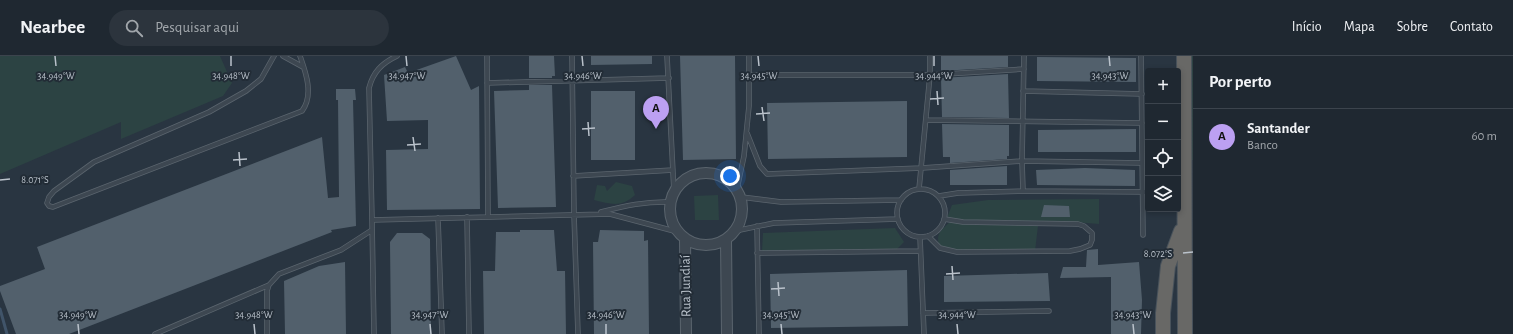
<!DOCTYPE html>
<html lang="pt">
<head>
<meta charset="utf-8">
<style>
	:root { --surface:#1f2831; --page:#2c343d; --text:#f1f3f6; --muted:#a1a6ab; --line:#3c444d; --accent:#bca0f2 }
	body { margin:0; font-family:"Alegreya Sans",sans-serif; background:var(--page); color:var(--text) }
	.controls { position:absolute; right:12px; top:12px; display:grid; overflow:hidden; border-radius:4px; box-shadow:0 2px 6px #0003 }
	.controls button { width:36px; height:36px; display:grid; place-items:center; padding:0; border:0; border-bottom:1px solid var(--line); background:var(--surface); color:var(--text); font:20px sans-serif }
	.you { position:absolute; left:730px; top:120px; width:14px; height:14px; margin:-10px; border:3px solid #fff; border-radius:50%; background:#1a73e8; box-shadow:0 0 0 6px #1a73e833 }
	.badge { display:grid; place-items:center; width:26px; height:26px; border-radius:50%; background:var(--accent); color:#111; font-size:13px; font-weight:700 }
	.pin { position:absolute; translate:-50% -33px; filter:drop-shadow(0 1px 2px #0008) }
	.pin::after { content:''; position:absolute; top:21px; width:14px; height:12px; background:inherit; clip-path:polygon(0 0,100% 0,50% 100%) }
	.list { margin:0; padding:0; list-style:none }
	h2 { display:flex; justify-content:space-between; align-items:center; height:52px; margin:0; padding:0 16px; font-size:17px }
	h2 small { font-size:13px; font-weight:400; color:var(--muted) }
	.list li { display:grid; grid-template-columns:26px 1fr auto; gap:12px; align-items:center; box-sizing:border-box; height:56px; padding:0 16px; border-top:1px solid var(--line) }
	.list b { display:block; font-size:15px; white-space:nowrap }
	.list p { margin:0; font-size:13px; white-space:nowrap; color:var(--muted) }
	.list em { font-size:13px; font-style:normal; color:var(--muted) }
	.icon { flex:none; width:22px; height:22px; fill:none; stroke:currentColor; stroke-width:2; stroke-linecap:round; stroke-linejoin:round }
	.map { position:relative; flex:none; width:1193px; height:278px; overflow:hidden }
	header { display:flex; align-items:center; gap:24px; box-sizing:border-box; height:56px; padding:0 20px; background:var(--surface); border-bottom:1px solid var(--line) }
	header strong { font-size:19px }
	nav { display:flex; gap:22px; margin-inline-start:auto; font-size:14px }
	.search { width:280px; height:36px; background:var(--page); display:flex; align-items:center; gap:10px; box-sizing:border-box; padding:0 14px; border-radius:22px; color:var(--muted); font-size:15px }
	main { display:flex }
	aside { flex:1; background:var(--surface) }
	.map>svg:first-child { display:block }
	.green { fill:#2c4343 }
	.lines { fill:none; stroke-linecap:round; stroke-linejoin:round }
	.stream { stroke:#405469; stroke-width:3 }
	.building { fill:#52606c }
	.service-casing { stroke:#5b656e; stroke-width:5.5 }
	.tertiary-casing { stroke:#5b656e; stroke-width:12 }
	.trunk-casing { stroke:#48525b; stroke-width:16 }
	.service { stroke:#3d4751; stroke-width:4 }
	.tertiary { stroke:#3d4751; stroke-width:10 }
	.trunk { stroke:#686866; stroke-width:14 }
	.ticks { fill:none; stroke:#bac2cb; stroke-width:1.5 }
	.labels { text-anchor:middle; stroke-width:4; stroke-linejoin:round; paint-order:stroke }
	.street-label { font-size:14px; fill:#bac2cb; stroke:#222c36 }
	.ticks-label { font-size:10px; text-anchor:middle; fill:#bac2cb; stroke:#222c36; stroke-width:4; stroke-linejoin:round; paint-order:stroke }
</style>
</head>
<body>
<header>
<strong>Nearbee</strong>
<div class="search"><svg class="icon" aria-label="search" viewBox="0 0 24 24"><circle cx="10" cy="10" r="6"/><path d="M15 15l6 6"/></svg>Pesquisar aqui</div>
<nav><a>Início</a><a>Mapa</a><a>Sobre</a><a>Contato</a></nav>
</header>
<main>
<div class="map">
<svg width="1193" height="278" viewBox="0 0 1193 278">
	<rect width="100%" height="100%" fill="#293541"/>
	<path class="green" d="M0,0H220L232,27L223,40L121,83V66L0,118Z
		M1186,0H1193V104H1188Z
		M616,126L632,130L635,139C621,152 611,148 594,144L597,129L605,130L607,135Z
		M718,139L719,164H695L694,140Z
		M1099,143V168L1074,166H963L946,164L952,149L988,144Z
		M950,166L1038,170L1035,195L957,196L940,192C935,179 940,175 950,166Z
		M895,172L904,186L894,196L762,195L763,177Z"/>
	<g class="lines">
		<path class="stream" d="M0,253L7,278"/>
	</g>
	<path class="building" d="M456,0L471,34L479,30L480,153L387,154L386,94L428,93V64L387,65L384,19L405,11L408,17Z
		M529,0H554L555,20H552V22H529Z
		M591,0H652V8L591,9Z
		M680,0H735L736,103L683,104Z
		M941,0H1008V11L941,15Z
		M1037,1L1136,2V26L1037,25Z
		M1008,18L1009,62L942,61L941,22Z
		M529,29H552L556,151L498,152L494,35L529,34Z
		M336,33H355L356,44H353L356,170L331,174L332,176L69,278H16L0,235V230L45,213L37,191L322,81L328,142L339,141L338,44H336Z
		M591,35H635V104H591Z
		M907,45V101L768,103L767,47Z
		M942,68L1009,69V100H1007V103L950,107V101H943Z
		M1136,73V96H1038V74Z
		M1007,110V129H950V114Z
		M1085,112L1135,114V130L1037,129L1036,114Z
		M1044,149L1069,150L1070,161H1041Z
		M520,174H554L557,215H565L566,278H484L483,215H495L496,176H520Z
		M600,174L644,175V185L648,184L649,278H594L593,186H598Z
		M397,177H422L430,183L431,278H391L390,186Z
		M1098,193V209L1139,206L1142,244L1141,278H1111V221L1060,222L1063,211H1086L1087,194Z
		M345,206L346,278H285L284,225L319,210Z
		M907,214L908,270L771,272L770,218Z
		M1048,217L1050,245L944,246V220Z"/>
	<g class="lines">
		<defs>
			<path id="service" d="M274,0L261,23L246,35L209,56L94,106L54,135L49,141L47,147L49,150L53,151L302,55C314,39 306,17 300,0
				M283,0L303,11
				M487,0L488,161
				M572,0L574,158L578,278
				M667,0L674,136
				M1141,0L1143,179
				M749,19H930L1024,13
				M487,27L669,22
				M1023,35L1142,38
				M926,64L1142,67
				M747,77L760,110L767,118L922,112L1022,105L1142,107
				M573,120L673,114
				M897 157a24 24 0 1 1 48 0a24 24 0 1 1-48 0Z
				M737,133L744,100L749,50V0
				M919,133L930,19V0
				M1023,135L1148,136
				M939,140L958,137L1023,135L1022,105L1024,0
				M741,141L781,146L901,144
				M601,156C624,150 646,145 671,146
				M467,161L469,278
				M438,162L442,278
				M372,164L369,32C373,16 382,7 397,0
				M757,170L759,278
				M735,175L774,167L898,163
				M928,180L940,192L957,196L1070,195L1080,193L1090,189L1092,184V177L1084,170L1078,168L963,166L944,163
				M920,181L924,278
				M757,197L920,195
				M923,257L1049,255
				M155,278L269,229
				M267,278V235L269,229L279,218L341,194L372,174
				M374,278L372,164L610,158L678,176"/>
			<path id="tertiary" d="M670 153a36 36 0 1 1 72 0a36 36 0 1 1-72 0Z
				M685,182L686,278
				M726,183L727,278"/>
			<path id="trunk" d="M1184,0L1185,278
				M1163,278V257L1168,210L1181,175"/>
		</defs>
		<use href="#service" class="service-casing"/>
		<use href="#tertiary" class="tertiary-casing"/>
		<use href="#trunk" class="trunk-casing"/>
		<use href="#service" class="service"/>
		<use href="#tertiary" class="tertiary"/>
		<use href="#trunk" class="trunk"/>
	</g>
	<path class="ticks" d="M55,0L56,10M231,0V10M406,0L407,10M582,0L583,10M758,0L759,10M934,0V10M1109,0L1110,10M937,35L938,49M930,43L944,42M762,51L764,65M756,58L770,57M588,66L589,80M582,73L595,72M413,81L415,95M407,89L421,88M239,96L240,110M233,104L247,103M0,124L10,123M1183,197L1193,196M952,210L953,224M946,218L960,217M778,226L779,240M771,233L785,232M78,268L79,278M254,268L255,278M430,268L431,278M606,268V278M781,268L782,278M957,268L958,278M1133,268L1134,278"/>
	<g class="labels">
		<g class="street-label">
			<text transform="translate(685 230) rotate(-91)" y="5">Rua Jundiaí</text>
		</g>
	</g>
	<g class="ticks-label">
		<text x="934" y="23">34.944°W</text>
		<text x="1110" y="23">34.943°W</text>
		<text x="56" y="23">34.949°W</text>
		<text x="231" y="23">34.948°W</text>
		<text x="407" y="23">34.947°W</text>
		<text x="583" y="23">34.946°W</text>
		<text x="759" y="23">34.945°W</text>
		<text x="35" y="127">8.071°S</text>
		<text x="1158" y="201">8.072°S</text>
		<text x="78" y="262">34.949°W</text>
		<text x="254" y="262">34.948°W</text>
		<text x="430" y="262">34.947°W</text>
		<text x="606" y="262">34.946°W</text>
		<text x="781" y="262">34.945°W</text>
		<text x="957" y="262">34.944°W</text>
		<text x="1133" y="262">34.943°W</text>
	</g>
</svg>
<div class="controls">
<button>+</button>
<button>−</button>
<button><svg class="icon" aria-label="locate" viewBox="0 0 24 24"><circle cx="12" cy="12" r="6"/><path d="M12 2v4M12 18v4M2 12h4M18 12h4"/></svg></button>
<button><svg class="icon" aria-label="layers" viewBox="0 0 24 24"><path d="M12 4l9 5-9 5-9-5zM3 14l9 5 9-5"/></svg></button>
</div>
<div class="you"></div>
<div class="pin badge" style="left:656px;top:73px">A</div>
</div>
<aside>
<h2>Por perto<small></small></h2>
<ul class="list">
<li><span class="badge">A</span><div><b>Santander</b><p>Banco</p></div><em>60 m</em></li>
</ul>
</aside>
</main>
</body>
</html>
